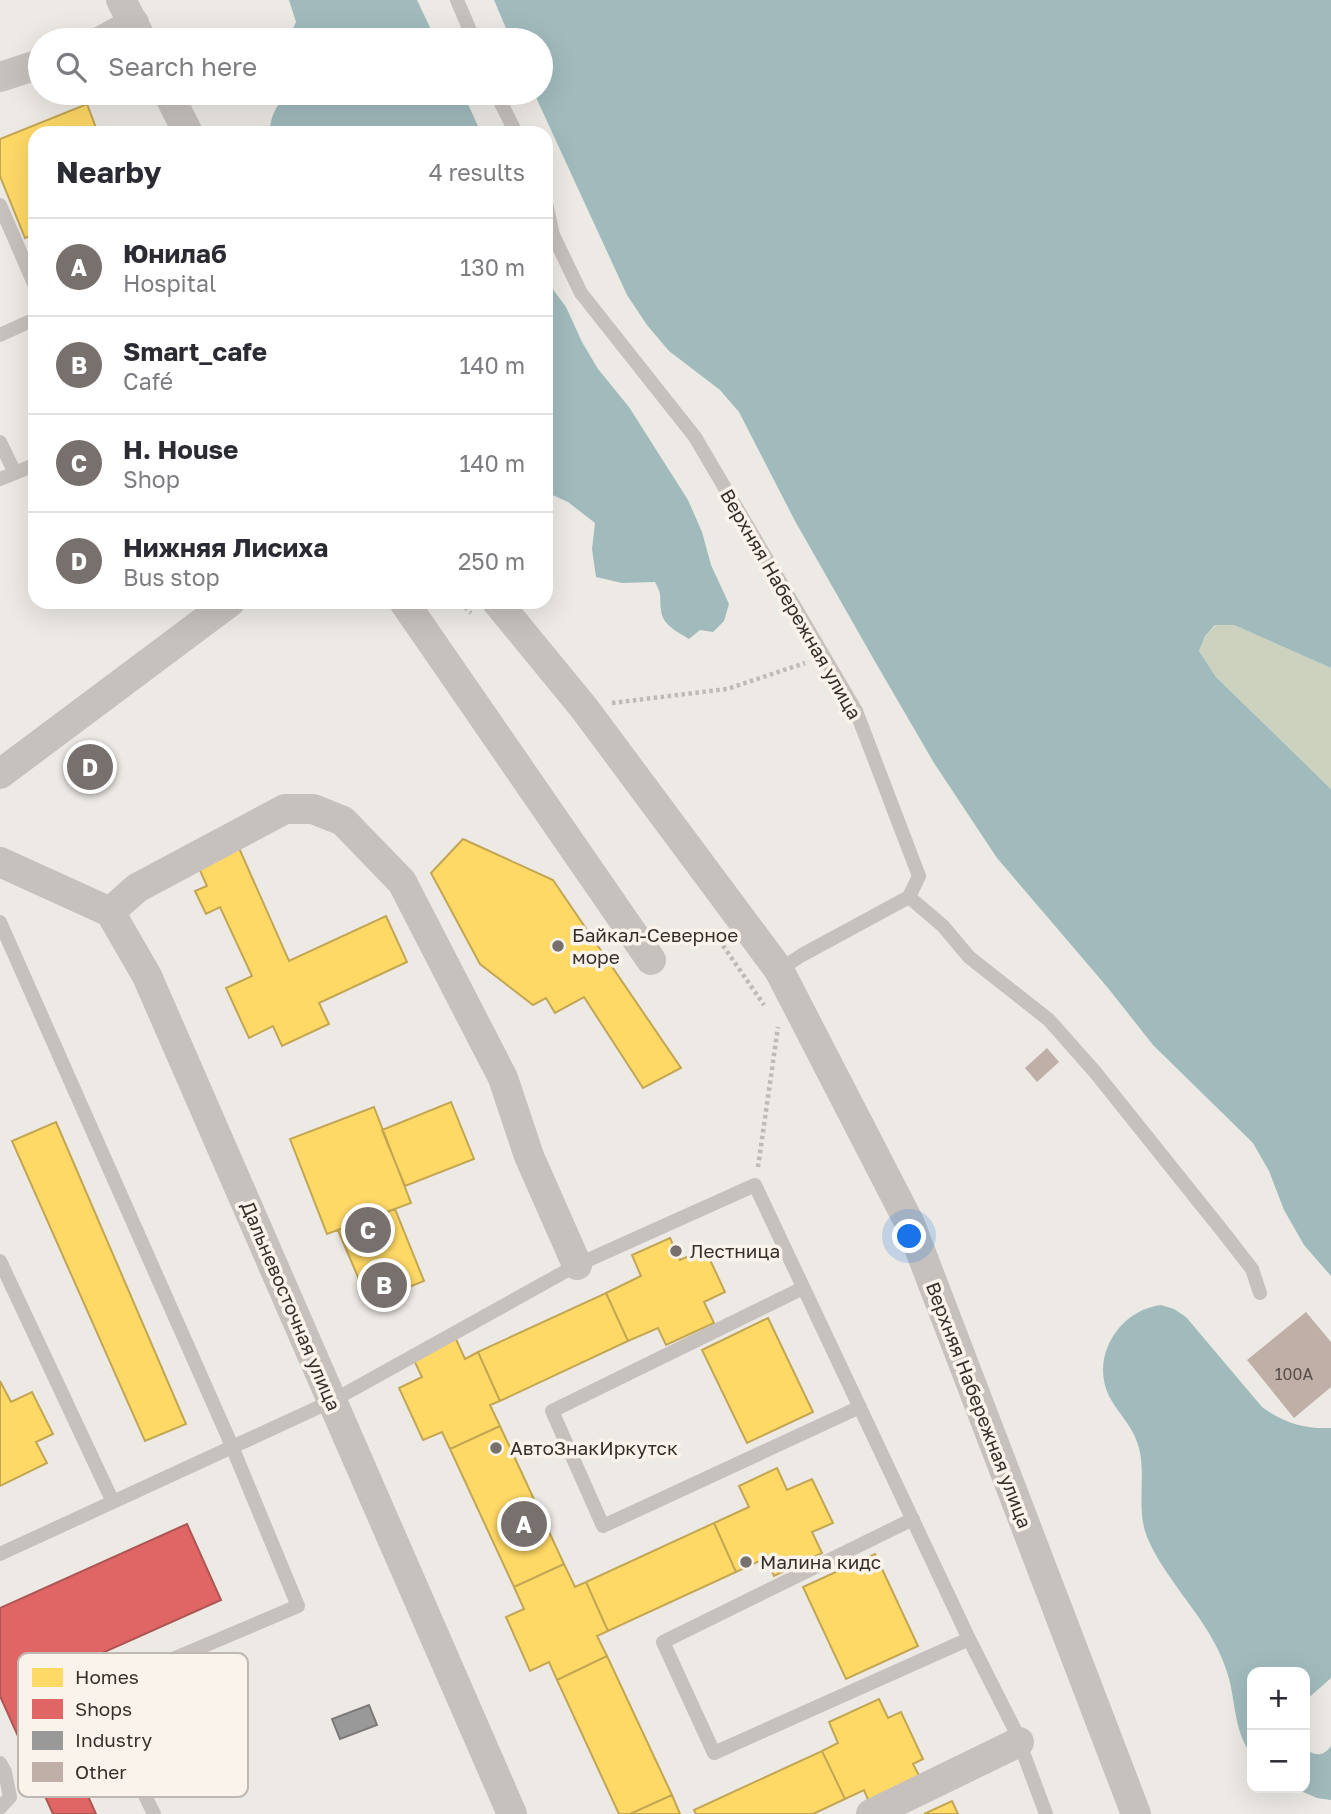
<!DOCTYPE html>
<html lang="en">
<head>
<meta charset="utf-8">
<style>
	:root { --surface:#fff; --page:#f7f7f7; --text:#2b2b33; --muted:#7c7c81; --line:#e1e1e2; --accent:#77706c }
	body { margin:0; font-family:"Golos Text",sans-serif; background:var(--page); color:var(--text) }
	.controls { position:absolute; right:21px; bottom:21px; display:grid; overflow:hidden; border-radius:14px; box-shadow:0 7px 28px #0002 }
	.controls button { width:63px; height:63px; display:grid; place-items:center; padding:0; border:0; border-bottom:2px solid var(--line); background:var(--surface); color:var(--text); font:35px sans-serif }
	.you { position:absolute; left:910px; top:1237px; width:24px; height:24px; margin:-18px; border:5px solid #fff; border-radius:50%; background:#1a73e8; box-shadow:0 0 0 10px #1a73e833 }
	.badge { display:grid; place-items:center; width:46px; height:46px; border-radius:50%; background:var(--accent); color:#fff; font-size:23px; font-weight:700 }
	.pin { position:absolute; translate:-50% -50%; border:4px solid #fff; box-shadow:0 2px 7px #0006 }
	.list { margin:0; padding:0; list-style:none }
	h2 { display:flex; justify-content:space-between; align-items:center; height:91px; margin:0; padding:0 28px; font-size:30px }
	h2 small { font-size:23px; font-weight:400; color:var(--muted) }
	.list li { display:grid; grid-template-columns:46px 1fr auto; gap:21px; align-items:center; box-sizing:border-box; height:98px; padding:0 28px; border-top:2px solid var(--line) }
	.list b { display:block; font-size:26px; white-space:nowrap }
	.list p { margin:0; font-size:23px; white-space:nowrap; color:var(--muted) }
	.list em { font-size:23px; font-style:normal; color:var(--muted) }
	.icon { flex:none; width:38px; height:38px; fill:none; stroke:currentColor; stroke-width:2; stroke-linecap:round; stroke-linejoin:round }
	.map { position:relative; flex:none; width:1331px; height:1814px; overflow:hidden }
	.search { position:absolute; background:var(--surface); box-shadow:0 7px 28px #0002; left:28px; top:28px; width:525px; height:77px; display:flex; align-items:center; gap:18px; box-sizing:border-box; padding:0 24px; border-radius:38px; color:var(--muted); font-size:26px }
	.panel { position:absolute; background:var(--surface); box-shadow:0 7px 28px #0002; left:28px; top:126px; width:525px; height:483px; border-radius:21px }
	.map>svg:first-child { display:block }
	.green { fill:#cdd2bf }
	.water { fill:#a1bbbd }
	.homes { fill:#ffd966; stroke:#c3a654; stroke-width:2 }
	.shops { fill:#e06666; stroke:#ad5654; stroke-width:2 }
	.industry { fill:#999; stroke:#7c7978; stroke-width:2 }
	.building { fill:#bfafa7 }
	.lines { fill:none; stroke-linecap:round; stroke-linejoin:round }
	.path { stroke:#bfbab5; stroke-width:4.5; stroke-dasharray:3.5 3.5; stroke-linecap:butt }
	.lane { stroke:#c6c1bc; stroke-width:14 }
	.street { stroke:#c6c1bc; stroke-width:30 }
	.poi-dot { fill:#77706c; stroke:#f9f3ec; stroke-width:2.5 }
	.labels { text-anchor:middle; stroke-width:7; stroke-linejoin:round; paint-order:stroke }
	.number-label { font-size:16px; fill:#594f4a }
	.street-label { font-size:19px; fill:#372f2b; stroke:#f9f3ec }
	.poi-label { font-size:19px; fill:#372f2b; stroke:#f9f3ec; text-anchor:start }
	.key { fill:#f9f3ec; stroke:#bfb8b2; stroke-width:2 }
	.key-label { font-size:19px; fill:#372f2b }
</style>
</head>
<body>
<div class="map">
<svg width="1331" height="1814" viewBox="0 0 1331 1814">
	<rect width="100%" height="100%" fill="#ede9e4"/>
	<path class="green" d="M1216,625H1234L1331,668V789L1216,677L1199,651L1205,636Z"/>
	<path class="water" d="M289,0H417L436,40H288L296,22Z
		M494,0H1331V668L1234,625H1215L1205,636L1199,651L1216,677L1331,789V1276L1304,1245L1284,1210L1269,1171L1253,1143L1153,1045L1108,988L997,858L934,763L877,665L795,521L739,412L720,390L669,351L647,325L627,295L534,93H541V40H511Z
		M288,93H463L481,133H269C271,119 274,105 287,97Z
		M546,280L566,307L582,342L598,369L629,407L688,500L702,532L711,565L729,604L724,621L713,632L700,630L689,639C678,632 662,625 661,610C659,595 663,597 655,582L622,583L596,577L592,549L595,523L568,502L546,492Z
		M1161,1305L1174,1309L1186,1317L1262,1407C1284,1423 1304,1429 1331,1428V1678L1305,1701V1672H1252V1755C1233,1732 1236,1696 1226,1669C1210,1620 1167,1584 1147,1537C1135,1507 1148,1471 1137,1442C1131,1424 1117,1412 1109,1396C1090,1357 1119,1310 1161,1305Z
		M1331,1746V1800L1317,1798L1294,1788H1305V1749C1315,1756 1323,1757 1331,1746Z"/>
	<path class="homes" d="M87,104L98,133H35V234L25,238L0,176V139Z
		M463,839L553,880L681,1068L643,1088L584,997L555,1013L546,998L533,1005L480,964L431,873Z
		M239,848L289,961L386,916L407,962L319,1003L329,1024L282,1046L273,1026L249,1038L226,988L252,976L220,907L206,914L195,891L207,886L198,866Z
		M451,1102L474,1159L405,1186L382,1130Z
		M374,1107L411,1203L327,1234L290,1139Z
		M56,1122L186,1424L145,1441L12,1141Z
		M395,1209L424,1281L369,1303L338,1230Z
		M670,1238L680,1260L705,1249L725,1292L704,1302L714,1323L666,1345L658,1328L628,1341L606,1293L641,1276L632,1255Z
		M606,1293L628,1341L500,1401L478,1352Z
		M768,1318L813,1412L747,1443L702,1350Z
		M455,1337L465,1359L478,1352L500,1401L490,1405L500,1426L450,1449L442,1432L423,1440L399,1388L422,1377L412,1356Z
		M0,1381L11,1402L32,1392L53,1434L36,1442L47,1463L0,1486Z
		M500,1426L564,1564L514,1587L450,1449Z
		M777,1468L787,1490L812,1479L833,1523L812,1532L822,1553L774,1576L766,1558L736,1572L714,1523L749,1507L739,1486Z
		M714,1523L736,1572L608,1631L586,1582Z
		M875,1554L918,1646L846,1679L803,1587Z
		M564,1564L575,1587L586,1582L608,1631L597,1636L607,1656L557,1680L549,1662L530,1671L506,1617L524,1609L514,1587Z
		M607,1656L672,1795L630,1814H619L557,1680Z
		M879,1699L888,1718L901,1712L923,1759L913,1764L924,1785L872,1809L864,1790L845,1799L822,1751L838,1743L829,1722Z
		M822,1751L845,1799L813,1814H696L694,1810Z
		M672,1795L680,1814H630Z
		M952,1801L958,1814H924Z"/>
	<path class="shops" d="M187,1524L221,1600L37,1682L96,1814H53L0,1696V1608Z"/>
	<path class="industry" d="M369,1705L377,1725L340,1739L332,1719Z"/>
	<path class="building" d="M1047,1048L1059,1062L1037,1082L1025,1068Z
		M1306,1312L1331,1342V1387L1294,1418L1247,1360Z"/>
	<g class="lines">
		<path class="path" d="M460,602L471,613
			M612,703L727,689L805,663
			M715,934L764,1005
			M758,1167L778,1027"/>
		<path class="lane" d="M457,0L474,40
			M496,93L516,133
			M546,203L553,235L581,293L695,437L856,711L919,876L909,897L802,955L779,970
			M0,205L35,286
			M0,335L35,319
			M0,442L15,473
			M0,479L32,466
			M909,897L943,926L969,957L1049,1020L1095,1072L1224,1233L1252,1269L1260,1293
			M0,922L228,1437L298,1606L95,1692L154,1814
			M0,1261L113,1502
			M803,1288L552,1411L603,1526L860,1407
			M913,1519L663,1642L714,1753L969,1639
			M0,1554L332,1401L577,1265L755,1185L969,1639L1014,1728L1046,1814
			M0,1763L5,1772L10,1797L0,1808"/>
		<path class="street" d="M121,0L142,40
			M103,40L134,23
			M0,77L40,64
			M168,93L188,133
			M404,602L651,960
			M497,602L584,708L779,970L910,1224L1136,1814
			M0,774L230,602
			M0,862L110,912L147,976L512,1814
			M110,912L137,888L285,809H313L343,821L402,882L503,1078L529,1156L577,1265
			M871,1814L1019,1742"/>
	</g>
	<g class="poi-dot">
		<circle cx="558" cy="946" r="7"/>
		<circle cx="676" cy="1251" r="7"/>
		<circle cx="496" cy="1448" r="7"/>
		<circle cx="746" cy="1562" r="7"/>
	</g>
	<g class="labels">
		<g class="number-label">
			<text x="1294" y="1380">100А</text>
		</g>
		<g class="street-label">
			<text transform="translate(791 604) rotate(60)" y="7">Верхняя Набережная улица</text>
			<text transform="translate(291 1306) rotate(67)" y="7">Дальневосточная улица</text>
			<text transform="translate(979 1405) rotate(69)" y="7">Верхняя Набережная улица</text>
		</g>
		<g class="poi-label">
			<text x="572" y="942">Байкал-Северное<tspan x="572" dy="22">море</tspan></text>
			<text x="690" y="1258">Лестница</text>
			<text x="510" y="1455">АвтоЗнакИркутск</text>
			<text x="760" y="1569">Малина кидс</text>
		</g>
	</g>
	<rect x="18" y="1653" width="230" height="144" rx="10" class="key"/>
	<rect x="32" y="1668" width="31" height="19" fill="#ffd966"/>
	<rect x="32" y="1699" width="31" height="20" fill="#e06666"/>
	<rect x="32" y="1731" width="31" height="19" fill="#999"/>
	<rect x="32" y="1762" width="31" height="20" fill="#bfafa7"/>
	<g class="key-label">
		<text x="75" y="1684">Homes</text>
		<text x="75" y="1716">Shops</text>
		<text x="75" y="1747">Industry</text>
		<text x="75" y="1779">Other</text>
	</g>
</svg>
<div class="controls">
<button>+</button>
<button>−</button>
</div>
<div class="you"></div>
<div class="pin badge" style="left:524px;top:1524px">A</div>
<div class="pin badge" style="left:384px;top:1285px">B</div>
<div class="pin badge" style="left:368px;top:1230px">C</div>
<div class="pin badge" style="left:90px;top:767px">D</div>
<div class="search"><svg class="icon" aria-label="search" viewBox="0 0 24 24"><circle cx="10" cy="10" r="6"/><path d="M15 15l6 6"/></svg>Search here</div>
<section class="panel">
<h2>Nearby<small>4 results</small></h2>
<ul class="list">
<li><span class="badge">A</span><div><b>Юнилаб</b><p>Hospital</p></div><em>130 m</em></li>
<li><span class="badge">B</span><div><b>Smart_cafe</b><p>Café</p></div><em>140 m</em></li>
<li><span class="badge">C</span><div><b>H. House</b><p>Shop</p></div><em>140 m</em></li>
<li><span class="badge">D</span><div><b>Нижняя Лисиха</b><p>Bus stop</p></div><em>250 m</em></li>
</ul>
</section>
</div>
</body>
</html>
